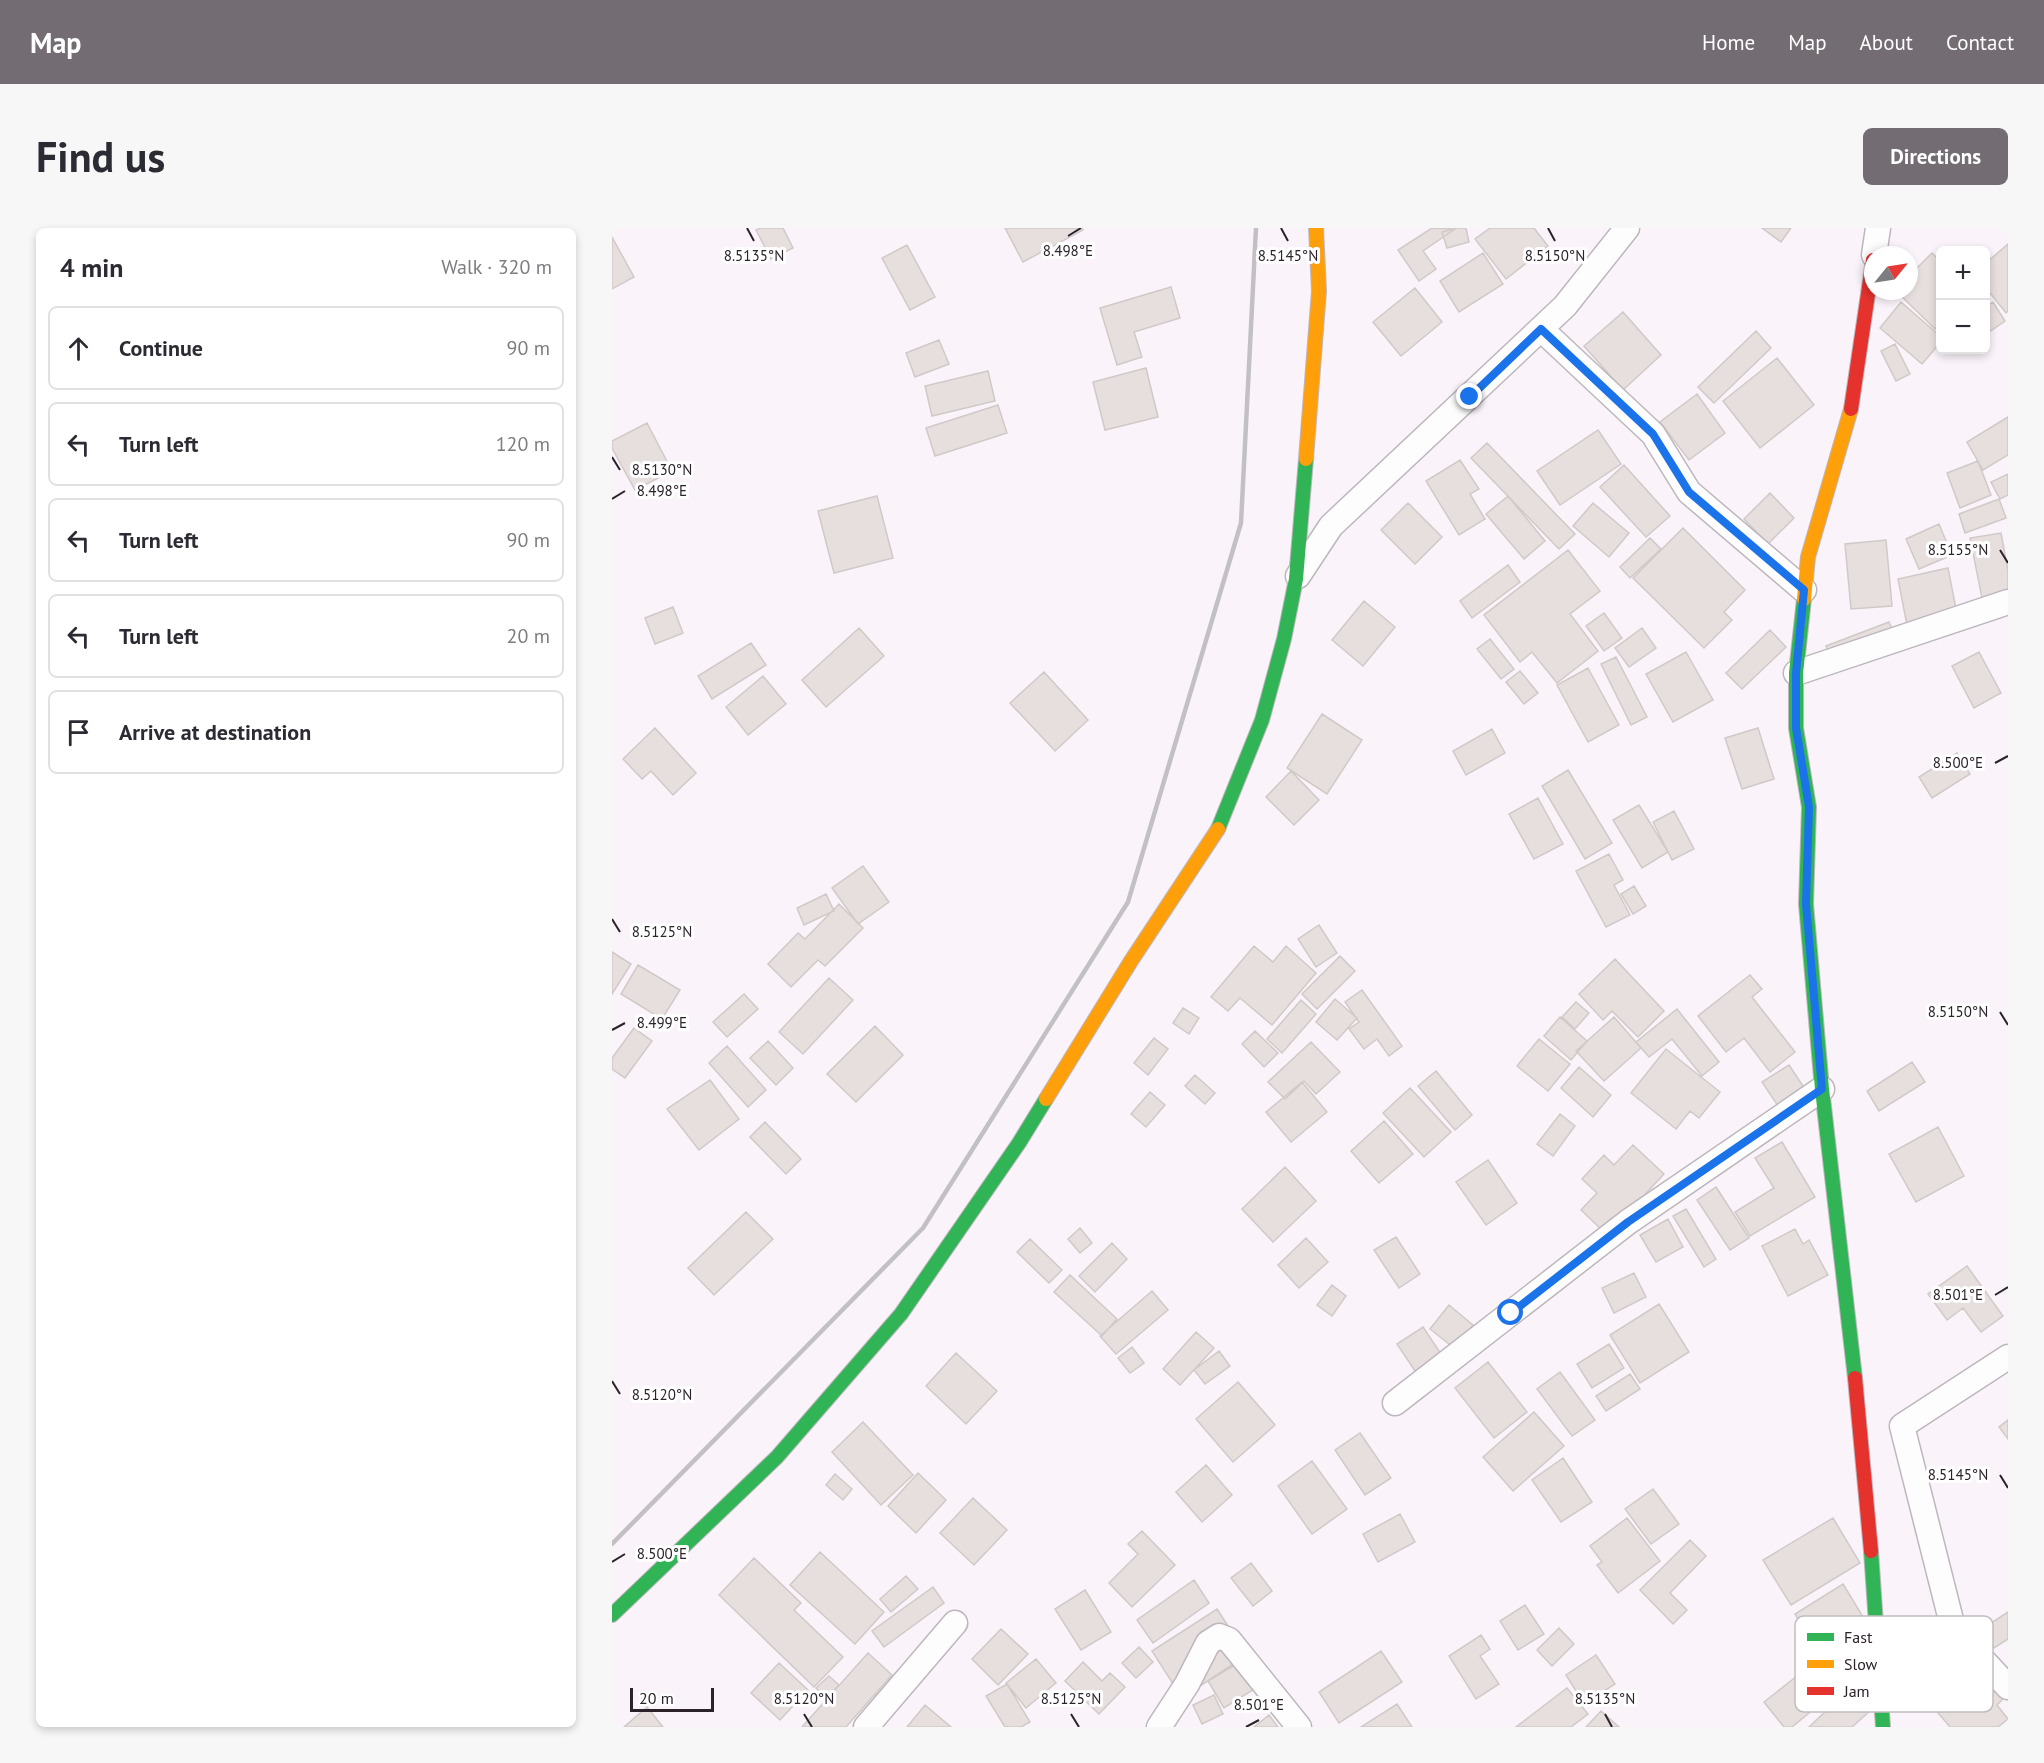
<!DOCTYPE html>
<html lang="en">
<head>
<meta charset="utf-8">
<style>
	:root { --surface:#fff; --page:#f7f7f7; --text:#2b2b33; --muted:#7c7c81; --line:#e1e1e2; --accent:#736c73 }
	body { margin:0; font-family:"PT Sans",sans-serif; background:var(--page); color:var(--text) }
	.controls { position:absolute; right:18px; top:18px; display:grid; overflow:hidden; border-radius:9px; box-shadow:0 3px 9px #0003 }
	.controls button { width:54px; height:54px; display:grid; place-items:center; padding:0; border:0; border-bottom:2px solid var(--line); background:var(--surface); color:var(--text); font:30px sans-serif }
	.compass { position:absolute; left:1252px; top:18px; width:54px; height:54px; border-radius:50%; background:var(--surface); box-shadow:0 3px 9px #0003; rotate:60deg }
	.scale { position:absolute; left:18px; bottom:15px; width:84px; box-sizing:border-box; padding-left:6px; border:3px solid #2b222a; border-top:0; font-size:16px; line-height:21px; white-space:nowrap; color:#2b222a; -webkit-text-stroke:4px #fff; paint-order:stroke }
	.stop { position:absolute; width:18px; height:18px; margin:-14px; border:4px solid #1a73e8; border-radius:50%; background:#fff }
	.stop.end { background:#1a73e8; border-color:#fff; box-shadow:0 2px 6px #0008 }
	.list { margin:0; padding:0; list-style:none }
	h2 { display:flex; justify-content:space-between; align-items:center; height:78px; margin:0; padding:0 24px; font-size:26px }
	h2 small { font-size:20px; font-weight:400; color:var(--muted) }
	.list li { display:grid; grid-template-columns:39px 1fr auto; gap:18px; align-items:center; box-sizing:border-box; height:84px; margin:0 12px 12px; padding:0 12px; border:2px solid var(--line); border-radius:9px }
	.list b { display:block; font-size:22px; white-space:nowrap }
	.list em { font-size:20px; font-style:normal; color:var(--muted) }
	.icon { flex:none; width:33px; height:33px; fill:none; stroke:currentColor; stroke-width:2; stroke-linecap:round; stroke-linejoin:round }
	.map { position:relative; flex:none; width:1396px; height:1499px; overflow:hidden; border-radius:9px }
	header { display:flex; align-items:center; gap:36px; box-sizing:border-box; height:84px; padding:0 30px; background:var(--accent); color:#fff }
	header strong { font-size:28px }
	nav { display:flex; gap:33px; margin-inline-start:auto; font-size:21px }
	.intro { display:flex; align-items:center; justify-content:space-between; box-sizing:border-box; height:144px; padding:0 36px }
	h1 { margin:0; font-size:42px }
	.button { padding:15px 27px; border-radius:9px; background:var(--accent); color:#fff; font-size:21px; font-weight:700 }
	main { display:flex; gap:36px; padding:0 36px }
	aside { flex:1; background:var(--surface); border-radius:9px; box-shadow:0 3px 9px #0003 }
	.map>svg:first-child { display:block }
	.building { fill:#e7dfde; stroke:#d0c9c8; stroke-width:1.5 }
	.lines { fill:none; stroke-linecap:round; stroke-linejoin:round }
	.street-casing { stroke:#beb6bd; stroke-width:27 }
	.fast-casing { stroke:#beb6bd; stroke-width:16 }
	.slow-casing { stroke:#beb6bd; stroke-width:16 }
	.jam-casing { stroke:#beb6bd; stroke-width:16 }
	.street { stroke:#fefdfe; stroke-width:24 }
	.fast { stroke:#30b455; stroke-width:14 }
	.slow { stroke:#ff9f0a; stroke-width:14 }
	.jam { stroke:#e5322d; stroke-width:14 }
	.rail { stroke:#c3c0c3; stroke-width:4.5 }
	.route { stroke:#1a73e8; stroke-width:8 }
	.ticks { fill:none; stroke:#2b222a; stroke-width:2 }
	.key { fill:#fff; stroke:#bfbdbf; stroke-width:1.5 }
	.key-label { font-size:16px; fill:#2b222a }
	.ticks-label { font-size:15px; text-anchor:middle; fill:#2b222a; stroke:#fff; stroke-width:6; stroke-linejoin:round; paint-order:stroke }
</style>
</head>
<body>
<header>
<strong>Map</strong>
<nav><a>Home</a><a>Map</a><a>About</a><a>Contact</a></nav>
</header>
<div class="intro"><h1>Find us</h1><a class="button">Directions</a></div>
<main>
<aside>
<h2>4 min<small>Walk · 320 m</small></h2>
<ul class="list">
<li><svg class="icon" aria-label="ahead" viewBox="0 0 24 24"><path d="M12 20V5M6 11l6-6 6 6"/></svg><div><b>Continue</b></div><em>90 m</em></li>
<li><svg class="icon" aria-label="left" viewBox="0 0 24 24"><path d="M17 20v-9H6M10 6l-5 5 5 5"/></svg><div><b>Turn left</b></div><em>120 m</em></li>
<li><svg class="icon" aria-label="left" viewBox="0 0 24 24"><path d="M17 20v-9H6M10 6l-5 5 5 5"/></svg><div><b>Turn left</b></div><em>90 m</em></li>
<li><svg class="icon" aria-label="left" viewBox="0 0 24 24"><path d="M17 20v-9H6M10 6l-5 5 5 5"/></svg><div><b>Turn left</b></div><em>20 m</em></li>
<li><svg class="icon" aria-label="arrive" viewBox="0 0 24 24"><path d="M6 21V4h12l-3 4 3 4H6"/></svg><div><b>Arrive at destination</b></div></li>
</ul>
</aside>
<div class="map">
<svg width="1396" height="1499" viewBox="0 0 1396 1499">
	<rect width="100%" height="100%" fill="#faf4fa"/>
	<path class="building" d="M149,0H171L181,20L159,31L144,2Z
		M393,0H470L471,2L411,34Z
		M820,0L843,1L811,23L824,41L807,53L786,22Z
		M846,0H854L857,14L835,20L830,4Z
		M878,0H922L936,18L894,51L863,11Z
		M1150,0H1179L1169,14Z
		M0,9L22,49L0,61Z
		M1396,16V83L1394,85L1374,60V35Z
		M295,17L323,69L298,82L270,30Z
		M871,25L891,56L847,84L828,53Z
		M1320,25L1328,33V95L1323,101L1284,63H1297V48Z
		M559,59L568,90L522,104L530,129L505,137L488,80Z
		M803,60L830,94L789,128L761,94Z
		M1289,74L1328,108V115L1310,136L1268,100Z
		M1381,74L1393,93L1374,106V79Z
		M1011,84L1049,127L1011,162L972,118Z
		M1144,103L1159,120L1102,175L1086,159Z
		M327,112L337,136L303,149L294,125Z
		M1283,116L1298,146L1284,153L1269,123Z
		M1165,130L1202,177L1148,220L1111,173Z
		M534,140L546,189L493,202L481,154Z
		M376,143L383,173L320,188L313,158Z
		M1085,166L1113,205L1077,232L1048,194Z
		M386,177L395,205L323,228L314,200Z
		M1396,189V227L1371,242L1355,214Z
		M35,195L60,243L23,262L0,220V213Z
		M986,202L1009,236L948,277L925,243Z
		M875,215L963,306L947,321L859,230Z
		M848,232L867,261L858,266L873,291L847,307L814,253Z
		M1366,233L1379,267L1348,280L1335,245Z
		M1012,237L1058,288L1034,309L988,259Z
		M1396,246V267L1388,271L1379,254Z
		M1158,265L1182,290L1156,316L1132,291Z
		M265,268L281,330L222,345L206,283Z
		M896,268L933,313L912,331L874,286Z
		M1387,271L1394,290L1353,305L1347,286Z
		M796,275L830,309L803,336L769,302Z
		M981,275L1017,305L997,329L961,298Z
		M1327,296L1340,327L1307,341L1294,311Z
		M1071,300L1133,362L1112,384L1120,392L1092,420L1021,350Z
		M1389,305L1396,343V371L1371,375L1358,310Z
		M1038,310L1049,321L1018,350L1008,339Z
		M1274,312L1280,378L1239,381L1233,316Z
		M956,322L988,363L958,386L986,423L945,455L920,424L908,434L872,387Z
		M896,337L908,354L860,390L848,373Z
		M1336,340L1345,386L1295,397L1286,351Z
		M752,373L783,399L751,438L720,412Z
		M61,379L71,405L43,416L33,390Z
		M992,385L1010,410L992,423L974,398Z
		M1277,394L1285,413L1221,437L1214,418Z
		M247,400L272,428L214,479L190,452Z
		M1030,400L1044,420L1017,439L1003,420Z
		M1158,402L1174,419L1130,461L1114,445Z
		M878,411L902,441L889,451L865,421Z
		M139,415L154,437L100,471L86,448Z
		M1074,424L1101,472L1061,494L1034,446Z
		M1367,424L1389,465L1362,480L1340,438Z
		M1004,429L1035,489L1019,497L989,436Z
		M976,440L1007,497L976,514L945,457Z
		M908,443L926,465L912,476L894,454Z
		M432,444L476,492L443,523L398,475Z
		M151,448L174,476L136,507L114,479Z
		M710,486L750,512L715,566L675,540Z
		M43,500L84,545L61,567L39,543L30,551L11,531Z
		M1146,500L1162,551L1130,561L1113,510Z
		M880,501L893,525L854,547L841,523Z
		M1345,525L1358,546L1320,570L1307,549Z
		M956,542L1000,615L973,631L930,558Z
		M679,543L707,572L682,597L654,569Z
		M926,570L951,616L922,631L897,586Z
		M1027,577L1056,624L1030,640L1001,592Z
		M1062,583L1082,621L1060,632L1041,594Z
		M997,626L1011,652L1002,657L1018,687L994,699L964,643Z
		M251,638L277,674L246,696L220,660Z
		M1022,658L1034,678L1021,686L1009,666Z
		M214,666L222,683L192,697L185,680Z
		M227,676L251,700L213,738L206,732L179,759L156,736L186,705L193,711Z
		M707,697L725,725L704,739L686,711Z
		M642,718L661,734L674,718L704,745L660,797L628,770L616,783L599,769Z
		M0,724L19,736L0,766Z
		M728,728L743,743L705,781L690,766Z
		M1003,731L1052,783L1026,809L1000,783L991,792L967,766Z
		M26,737L68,762L50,791L9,766Z
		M1138,747L1150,761L1140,769L1183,824L1158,844L1132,810L1114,824L1086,788Z
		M217,750L241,772L191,826L167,804Z
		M750,762L790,818L777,828L765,811L752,821L737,801L747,794L733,774Z
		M132,766L146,781L115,809L101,794Z
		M723,771L745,790L725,812L704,794Z
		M689,772L704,786L670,825L655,811Z
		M964,774L977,785L963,801L950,789Z
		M571,780L587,790L577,806L561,795Z
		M1065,781L1107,834L1090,848L1060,811L1037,829L1024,814Z
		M948,789L975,813L959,832L932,808Z
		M1002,789L1029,820L992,853L964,823Z
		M263,798L291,827L244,874L215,846Z
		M22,800L40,813L13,850L0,841V830Z
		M643,803L666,825L652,839L630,816Z
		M542,810L556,821L536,847L522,835Z
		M927,811L958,836L936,863L905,838Z
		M156,813L181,840L164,857L138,830Z
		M699,814L728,844L704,866L692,853L673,871L656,854Z
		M115,818L154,862L136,879L97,835Z
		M1054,821L1108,864L1087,890L1078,883L1064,901L1019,865Z
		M1300,834L1313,854L1267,883L1255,863Z
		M1177,837L1199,870L1172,887L1150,854Z
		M967,839L999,867L981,889L949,860Z
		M824,843L860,887L843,902L806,858Z
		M583,847L603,865L593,876L573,858Z
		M98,852L127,891L87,922L55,881Z
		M690,854L715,884L679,914L654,884Z
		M798,860L839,904L812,929L771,885Z
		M538,864L553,877L534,899L519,886Z
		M948,886L963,898L941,928L925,916Z
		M772,893L801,926L767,955L739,923Z
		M153,894L189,931L174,946L138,909Z
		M1326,899L1352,948L1304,974L1277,926Z
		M1170,914L1203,969L1138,1008L1123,984L1162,960L1143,930Z
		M1021,917L1052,946L995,1007L969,982L985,965L970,951L992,927L1002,937Z
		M876,932L905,975L874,997L844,954Z
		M673,939L704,973L661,1014L630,981Z
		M1104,959L1137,1010L1118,1022L1085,972Z
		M1074,981L1104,1031L1092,1039L1061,988Z
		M134,984L161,1011L102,1067L76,1040Z
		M1056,991L1071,1019L1044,1034L1028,1007Z
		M468,1000L480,1015L468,1025L456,1011Z
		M1183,1001L1191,1016L1197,1012L1216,1047L1176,1068L1150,1018Z
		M784,1009L808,1046L787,1060L762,1022Z
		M694,1010L716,1034L687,1060L666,1037Z
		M418,1011L450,1042L437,1055L405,1024Z
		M500,1015L515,1031L483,1064L467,1048Z
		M1355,1038L1391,1088L1369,1104L1351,1080L1335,1092L1316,1066Z
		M1022,1045L1034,1069L1002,1085L990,1060Z
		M458,1047L505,1091L490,1108L442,1064Z
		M720,1057L734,1068L720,1088L705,1077Z
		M540,1063L556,1082L504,1126L488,1108Z
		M1047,1076L1077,1124L1028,1155L998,1107Z
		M837,1077L861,1097L842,1120L818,1101Z
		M811,1099L833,1132L807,1149L785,1116Z
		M584,1104L602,1120L568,1157L551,1141Z
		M997,1116L1012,1140L980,1160L965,1136Z
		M520,1119L532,1135L518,1145L506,1130Z
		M607,1123L618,1138L593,1156L582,1142Z
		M344,1125L385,1163L354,1196L314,1158Z
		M876,1134L915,1184L882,1210L843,1160Z
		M948,1144L983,1192L960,1208L925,1161Z
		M1018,1146L1028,1161L994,1183L984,1168Z
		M626,1154L663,1197L621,1234L584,1191Z
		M922,1184L952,1218L901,1263L871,1229Z
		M1396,1192V1211L1387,1199Z
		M251,1194L301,1247L269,1277L220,1224Z
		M748,1205L779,1250L753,1267L723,1222Z
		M951,1230L980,1274L949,1294L920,1252Z
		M700,1233L735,1281L700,1306L666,1258Z
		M594,1237L620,1267L590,1294L564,1264Z
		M306,1245L334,1272L304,1305L276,1278Z
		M223,1246L240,1261L231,1272L214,1257Z
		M1041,1261L1067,1296L1039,1316L1013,1281Z
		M361,1270L395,1302L362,1337L328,1305Z
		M788,1286L803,1314L766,1334L751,1306Z
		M1015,1290L1048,1333L1006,1365L985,1337L990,1334L978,1318Z
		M1221,1290L1248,1335L1179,1377L1151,1332Z
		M530,1303L563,1337L520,1379L497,1355L526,1326L516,1316Z
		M1078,1312L1094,1328L1058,1365L1075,1382L1061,1396L1028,1362Z
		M208,1324L272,1384L243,1416L178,1357Z
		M142,1330L189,1375L182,1382L231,1429L202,1459L107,1367Z
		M639,1335L660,1363L641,1378L619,1350Z
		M294,1348L306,1361L279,1384L268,1371Z
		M582,1352L597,1375L541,1415L525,1392Z
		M1231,1356L1259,1402L1212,1432L1183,1386Z
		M321,1359L332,1375L272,1419L260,1403Z
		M473,1362L499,1404L469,1422L443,1381Z
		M913,1377L932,1406L906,1422L888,1393Z
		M605,1381L635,1427L570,1470L540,1423Z
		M1396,1384V1411L1382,1420L1370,1401Z
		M947,1400L962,1416L940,1438L925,1422Z
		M389,1401L416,1426L386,1457L360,1431Z
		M869,1407L878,1421L868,1428L887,1456L864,1471L837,1428Z
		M527,1419L541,1434L524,1450L510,1435Z
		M769,1423L790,1454L727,1495L707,1464Z
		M256,1425L280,1447L234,1499H190Z
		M1344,1425L1362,1448L1368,1443L1391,1471L1385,1477L1396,1491L1386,1499H1338L1322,1480L1335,1469L1317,1446Z
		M639,1427L655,1453L612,1480L596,1453Z
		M984,1427L1003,1456L972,1476L954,1447Z
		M1209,1429L1231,1457L1180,1499H1172L1152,1474Z
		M424,1431L444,1455L414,1480L394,1455Z
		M471,1434L490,1453L498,1445L513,1459L487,1486L453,1453Z
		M167,1435L196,1462L168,1492L139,1465Z
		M217,1448L227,1457L214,1470L204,1460Z
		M1234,1454L1259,1482L1240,1499H1197L1215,1482L1210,1476Z
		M395,1456L418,1494L409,1499H393L374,1468Z
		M955,1460L976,1486L959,1499H904Z
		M602,1467L611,1486L590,1496L581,1477Z
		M785,1476L800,1499H749Z
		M313,1477L339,1499H295Z
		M35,1479L51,1499H12Z
		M989,1483L1007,1499H974Z
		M657,1487L666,1499H642Z"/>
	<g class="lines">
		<defs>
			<path id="street" d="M1262,27L1266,0
				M929,101L1041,206L1077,264L1192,362
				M686,348L719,298L953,78L1015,0
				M1184,445L1396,374
				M1396,1129L1290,1198L1341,1400L1396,1459
				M783,1175L1016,994L1210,861
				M254,1499L343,1395
				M547,1499L575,1456L596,1415L607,1408L617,1412L687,1499"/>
			<path id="fast" d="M1192,371L1184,445V500L1197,579L1194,676L1210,861L1243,1150
				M606,601L650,492L672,411L684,351L694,231
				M1259,1323L1271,1499
				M0,1387L165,1229L289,1086L407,915L434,871"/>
			<path id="slow" d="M694,231L707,63L704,0
				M1192,371L1196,329L1239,181
				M434,871L519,733L606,601"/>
			<path id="jam" d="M1239,181L1261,32
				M1243,1150L1259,1323"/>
		</defs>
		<use href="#street" class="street-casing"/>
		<use href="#fast" class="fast-casing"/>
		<use href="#slow" class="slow-casing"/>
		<use href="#jam" class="jam-casing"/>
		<use href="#street" class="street"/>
		<use href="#fast" class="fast"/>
		<use href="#slow" class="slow"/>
		<use href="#jam" class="jam"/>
		<path class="rail" d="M0,1316L311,1000L516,674L629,295L644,0"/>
	</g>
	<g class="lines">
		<path class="route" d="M858,169L929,101L1041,206L1077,264L1192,362L1184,445V500L1197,579L1194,676L1210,861L1016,994L899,1085"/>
	</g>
	<path class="ticks" d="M135,0L142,13M669,0L676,13M936,0L943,13M456,8L469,0M0,229L8,242M0,271L13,263M1388,322L1396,335M1383,535L1396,528M0,691L8,704M1388,784L1396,797M0,802L13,795M1383,1067L1396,1059M0,1153L8,1166M1388,1247L1396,1260M0,1334L13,1326M192,1486L200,1499M459,1486L467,1499M993,1486L1000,1499M634,1499L647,1492"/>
	<rect x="1183" y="1388" width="198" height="96" rx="9" class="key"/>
	<rect x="1195" y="1405" width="27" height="8" fill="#30b455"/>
	<rect x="1195" y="1432" width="27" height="8" fill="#ff9f0a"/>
	<rect x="1195" y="1459" width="27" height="8" fill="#e5322d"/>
	<g class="key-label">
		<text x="1232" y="1415">Fast</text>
		<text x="1232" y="1442">Slow</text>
		<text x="1232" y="1469">Jam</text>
	</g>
	<g class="ticks-label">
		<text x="456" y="28">8.498°E</text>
		<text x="142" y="33">8.5135°N</text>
		<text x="676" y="33">8.5145°N</text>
		<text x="943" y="33">8.5150°N</text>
		<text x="50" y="247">8.5130°N</text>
		<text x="50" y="268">8.498°E</text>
		<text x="1346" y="327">8.5155°N</text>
		<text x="1346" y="540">8.500°E</text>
		<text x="50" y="709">8.5125°N</text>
		<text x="1346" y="789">8.5150°N</text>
		<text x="50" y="800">8.499°E</text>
		<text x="1346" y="1072">8.501°E</text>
		<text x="50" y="1172">8.5120°N</text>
		<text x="1346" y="1252">8.5145°N</text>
		<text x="50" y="1331">8.500°E</text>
		<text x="192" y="1476">8.5120°N</text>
		<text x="459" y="1476">8.5125°N</text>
		<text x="993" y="1476">8.5135°N</text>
		<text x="647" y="1482">8.501°E</text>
	</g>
</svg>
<div class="controls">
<button>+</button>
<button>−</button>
</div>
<svg class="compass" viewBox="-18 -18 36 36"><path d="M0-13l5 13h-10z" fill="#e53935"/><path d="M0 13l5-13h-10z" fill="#7c7c81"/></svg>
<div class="scale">20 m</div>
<div class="stop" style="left:899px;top:1085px"></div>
<div class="stop end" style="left:858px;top:169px"></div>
</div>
</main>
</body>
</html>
